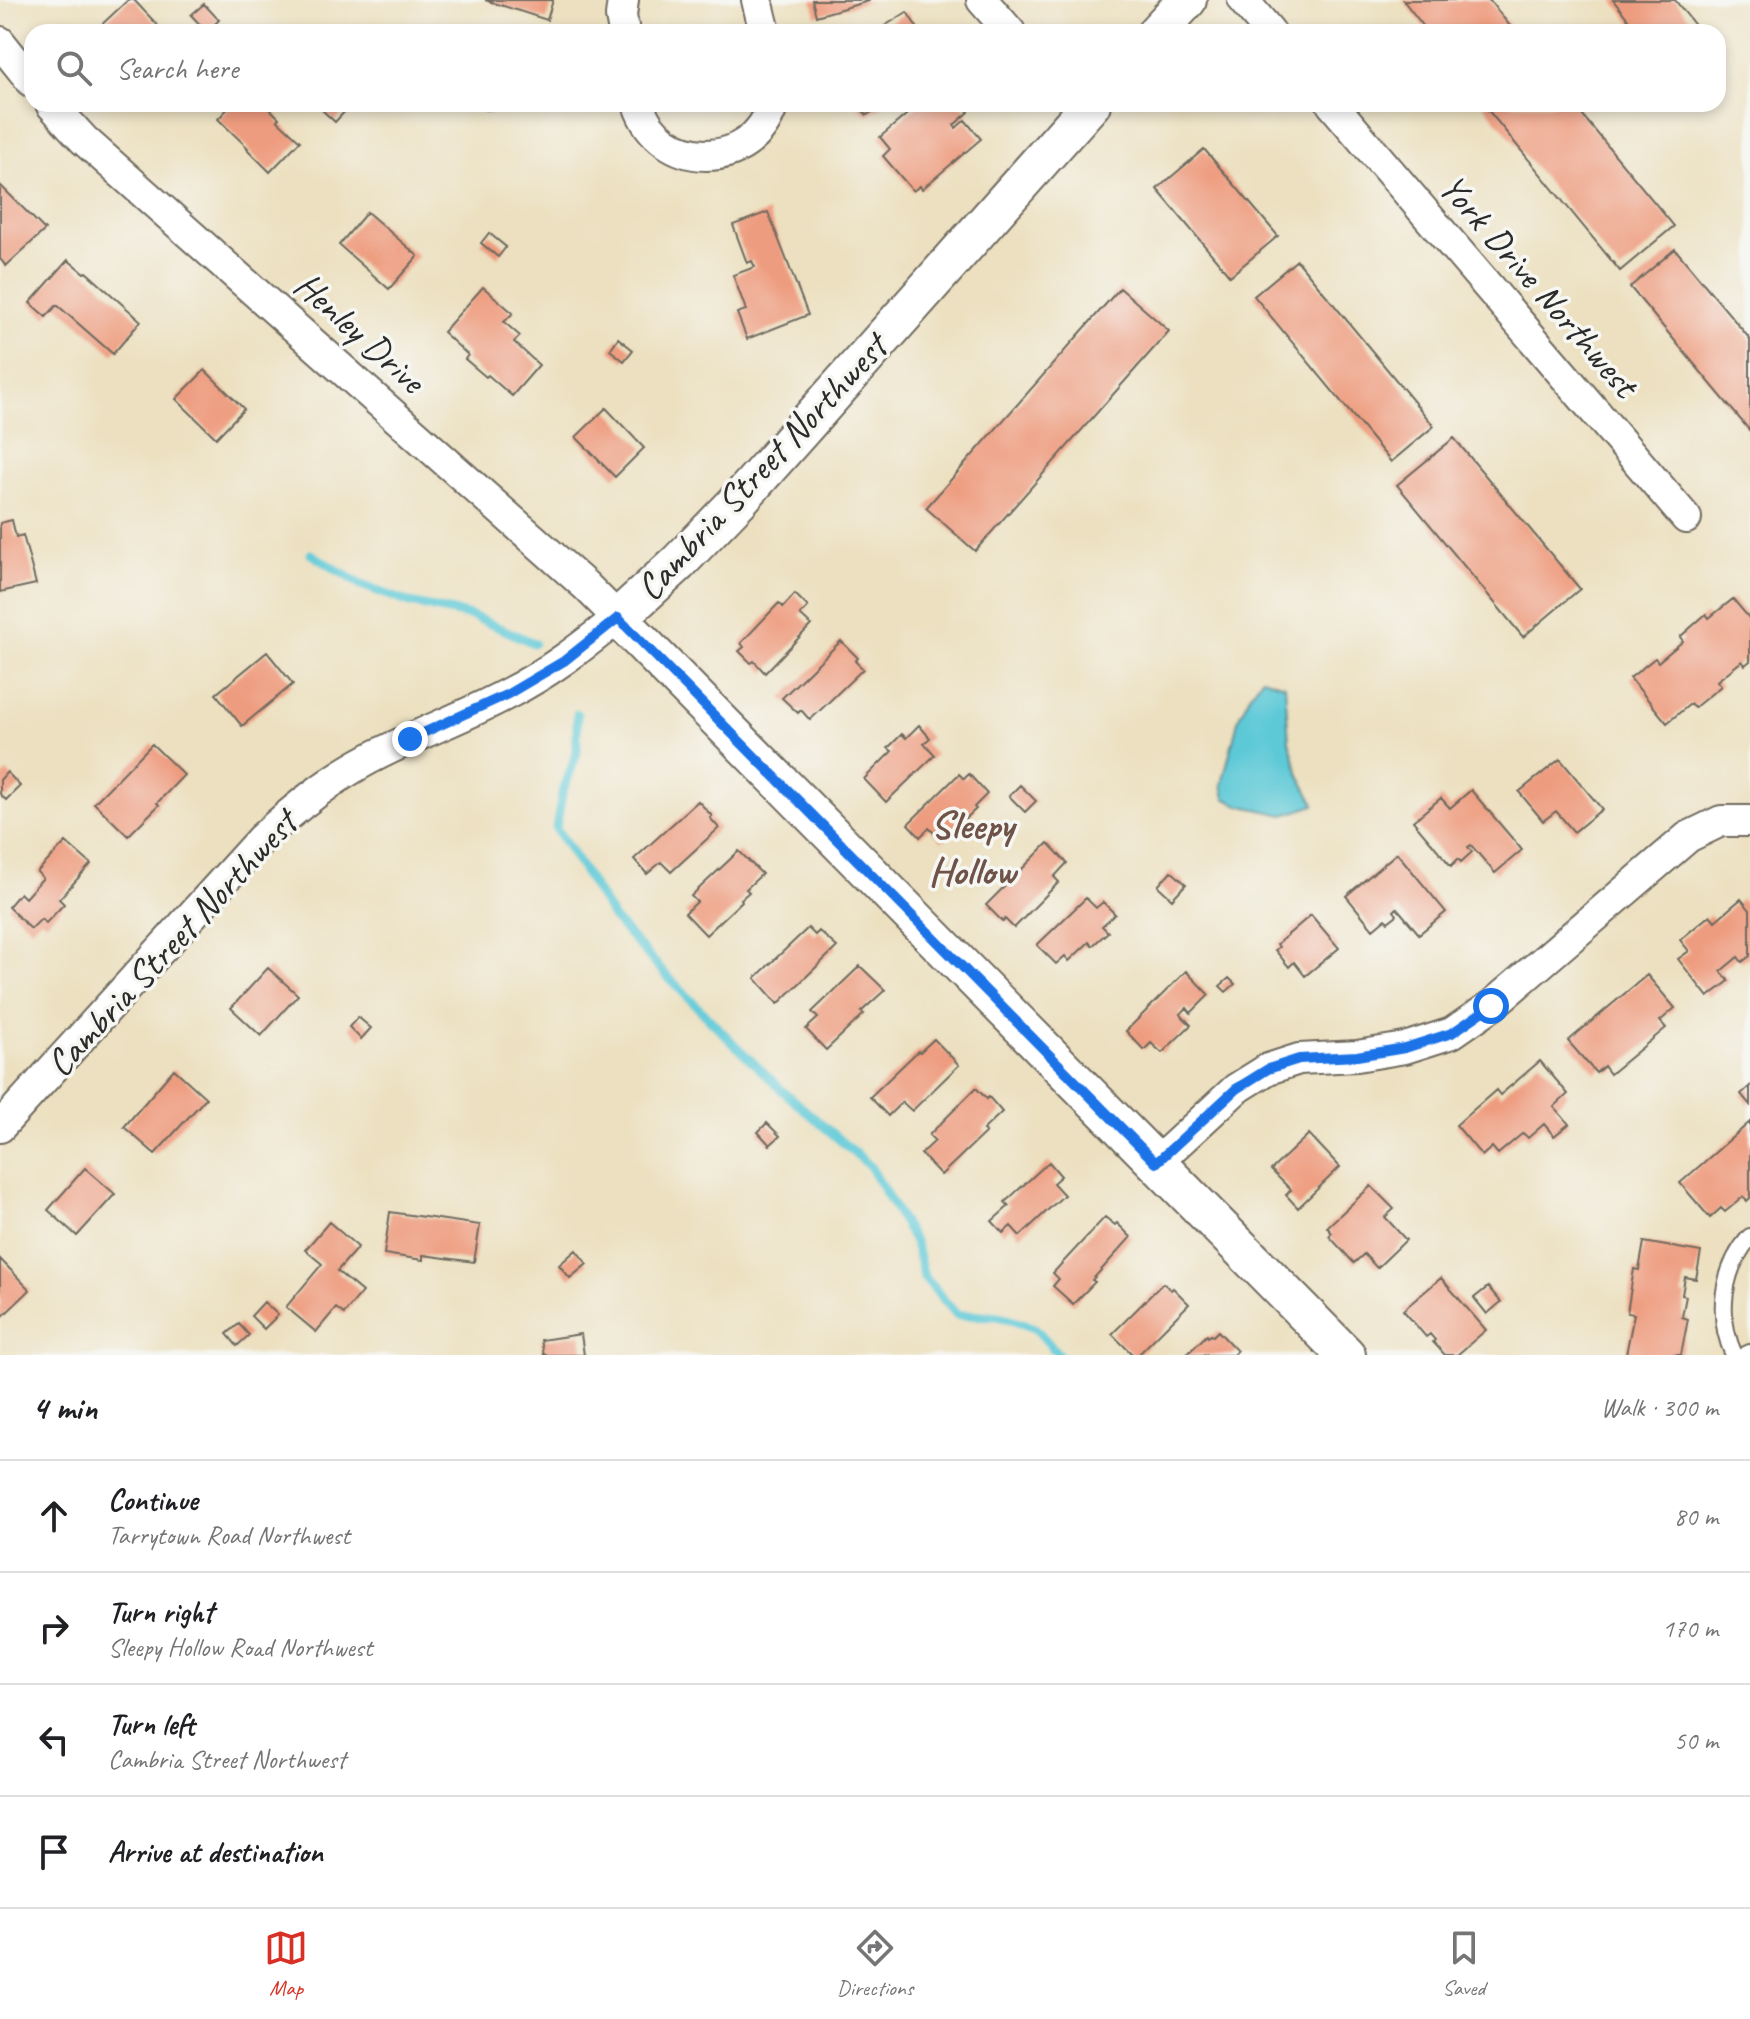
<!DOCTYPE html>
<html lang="en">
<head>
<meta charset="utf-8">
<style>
	:root { --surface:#fff; --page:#f2f2f2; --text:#202124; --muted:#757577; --line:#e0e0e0; --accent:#d93025 }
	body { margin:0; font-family:Caveat,sans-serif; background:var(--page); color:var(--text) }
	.stop { position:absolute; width:24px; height:24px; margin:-18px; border:6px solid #1a73e8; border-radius:50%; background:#fff }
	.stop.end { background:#1a73e8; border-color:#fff; box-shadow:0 2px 8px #0008 }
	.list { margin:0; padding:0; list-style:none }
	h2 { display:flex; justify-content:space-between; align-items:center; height:104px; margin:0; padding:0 32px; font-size:34px }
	h2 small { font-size:26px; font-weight:400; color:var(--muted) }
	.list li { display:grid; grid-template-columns:52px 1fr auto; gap:24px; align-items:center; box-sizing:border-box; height:112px; padding:0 32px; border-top:2px solid var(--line) }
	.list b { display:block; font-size:30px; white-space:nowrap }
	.list p { margin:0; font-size:26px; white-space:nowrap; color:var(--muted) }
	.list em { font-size:26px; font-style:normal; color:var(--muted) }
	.icon { flex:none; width:44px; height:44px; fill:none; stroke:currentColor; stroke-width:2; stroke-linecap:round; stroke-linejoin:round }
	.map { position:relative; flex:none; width:1750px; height:1355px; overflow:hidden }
	.search { position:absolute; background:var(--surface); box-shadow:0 4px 12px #0003; left:24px; right:24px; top:24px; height:88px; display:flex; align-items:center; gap:20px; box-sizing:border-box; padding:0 28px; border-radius:24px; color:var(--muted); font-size:30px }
	.sheet { height:552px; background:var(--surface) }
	nav { display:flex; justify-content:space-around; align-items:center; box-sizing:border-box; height:112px; border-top:2px solid var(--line); background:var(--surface); font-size:22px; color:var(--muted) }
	nav a { display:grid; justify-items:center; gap:4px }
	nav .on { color:var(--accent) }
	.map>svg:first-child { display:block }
	.water { fill:#5dc9d7; stroke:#447a81; stroke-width:2 }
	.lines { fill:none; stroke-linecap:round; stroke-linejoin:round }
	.stream { stroke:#5dc9d7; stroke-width:9 }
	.building { fill:#ee9c7f }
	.service-casing { stroke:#6f6a5f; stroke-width:20 }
	.minor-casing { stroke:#6f6a5f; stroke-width:34 }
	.tertiary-casing { stroke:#6f6a5f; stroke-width:42 }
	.service { stroke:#fff; stroke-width:16 }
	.minor { stroke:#fff; stroke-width:30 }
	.tertiary { stroke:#fff; stroke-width:38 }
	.route { stroke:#1a73e8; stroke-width:10 }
	.labels { text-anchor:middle; stroke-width:7; stroke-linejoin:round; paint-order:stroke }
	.street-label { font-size:38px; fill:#2b2b2b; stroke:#f6f6f2 }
	.neighbourhood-label { font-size:40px; font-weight:bold; fill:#6f5348; stroke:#f6f6f2 }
</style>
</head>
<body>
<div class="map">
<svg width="1750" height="1355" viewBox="0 0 1750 1355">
	<rect width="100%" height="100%" fill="#f6f6f2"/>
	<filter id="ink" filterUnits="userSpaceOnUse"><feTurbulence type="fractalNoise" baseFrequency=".0125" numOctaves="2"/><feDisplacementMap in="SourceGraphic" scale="16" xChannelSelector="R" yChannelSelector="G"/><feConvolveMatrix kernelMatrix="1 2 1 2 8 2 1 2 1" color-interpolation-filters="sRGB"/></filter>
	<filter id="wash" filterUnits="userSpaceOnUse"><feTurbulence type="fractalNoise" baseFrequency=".006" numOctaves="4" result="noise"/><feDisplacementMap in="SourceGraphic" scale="32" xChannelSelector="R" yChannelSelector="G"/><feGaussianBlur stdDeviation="1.8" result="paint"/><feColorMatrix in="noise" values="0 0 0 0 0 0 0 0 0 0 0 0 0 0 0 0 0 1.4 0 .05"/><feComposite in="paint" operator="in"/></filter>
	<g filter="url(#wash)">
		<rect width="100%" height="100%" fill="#ece0c0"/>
		<path class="water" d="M1262,678L1285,685L1289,741L1299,775L1315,805L1284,815L1238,805L1225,798L1222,784L1239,717L1250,695Z"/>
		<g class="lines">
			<path class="stream" d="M311,554L361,585L410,603L472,616L534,643
				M577,714V753L562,794L556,828L614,919L667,976L733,1043L785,1093L870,1166L915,1243L924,1277L957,1315L998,1316L1035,1328L1059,1355"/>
		</g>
		<g id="blocks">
			<path class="building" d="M128,0H134L164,32H103L99,27Z
				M485,0H553L547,20Z
				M812,0H869V1L816,16Z
				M1403,0H1489L1515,32H1428Z
				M1613,0H1675L1700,32H1645L1641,26L1636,29Z
				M204,4L219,20L207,32L191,15Z
				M907,12L920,32H875Z
				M232,104H265L279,118L277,120L300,141L270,172L247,149L248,148L218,119Z
				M328,104H345L349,107L335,122L322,110Z
				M478,104H528V106L486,110L485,109H479Z
				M856,104H885L867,115Z
				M919,104H961L969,112L954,125L956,128L965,120L981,139L922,189L920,186L913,191L883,156L890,149L880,137Z
				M1483,104H1573L1674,226L1620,271Z
				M1204,149L1278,236L1230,276L1157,189Z
				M0,185L45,230L6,266L0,259Z
				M367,212L418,256L389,289L339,245Z
				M768,212L808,315L747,339L737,313L746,310L733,275L755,267L752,261L747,263L733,225Z
				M489,233L506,247L498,257L481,243Z
				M1675,249L1750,339V431L1630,287Z
				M68,260L84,273L86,272L141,321L113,354L57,305L46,317L30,303Z
				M1297,260L1434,426L1391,462L1254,296Z
				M483,287L513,313L504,322L520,336L514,342L539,365L512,396L488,375L486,377L465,359L468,355L443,332Z
				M1120,288L1169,331L975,551L926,508Z
				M618,338L633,350L624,361L610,350Z
				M205,370L244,409L216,438L176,399Z
				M606,408L644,448L615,477L576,437Z
				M1454,438L1580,589L1523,637L1397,485Z
				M12,520L16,537L23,535L36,584L0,592V523Z
				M795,594L808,607L800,615L811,625L765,673L754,661L751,663L739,651L744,647L741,643L779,603L783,607Z
				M1733,599L1750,619V661L1745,665L1742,661L1717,681L1721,686L1694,708L1690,704L1667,723L1630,678L1655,658L1658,662L1683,641L1680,637L1706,614L1709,618Z
				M841,641L858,658L855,661L863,669L810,720L801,710L798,713L782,698Z
				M267,652L293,684L242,726L216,694Z
				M919,725L930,738L924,743L935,755L886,802L864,779L892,751L888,748L902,734L906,738Z
				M152,744L184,775L157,803L159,805L128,836L94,803Z
				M1560,759L1602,809L1574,832L1556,811L1543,821L1519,792Z
				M7,772L20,786L6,800L0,794V780Z
				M959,774L964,779L969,774L987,794L974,807L976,809L942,841L929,828L920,837L908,824Z
				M1020,785L1036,801L1025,812L1009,796Z
				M1471,790L1522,850L1495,873L1471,845L1468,847L1472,852L1461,862L1458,859L1451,866L1413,821L1441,798L1450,808Z
				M698,801L712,816L710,818L719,828L671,872L661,862L647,874L634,859Z
				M66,842L91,864L59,899L64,904L46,923L41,919L31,929L8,907L20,893L25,898L43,878L37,872Z
				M1048,843L1067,863L1054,877L1059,882L1014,928L1005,919L1003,922L986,905Z
				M739,851L762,874L746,889L749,892L741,899L742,901L706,935L685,913L697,902L691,896Z
				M1397,853L1446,912L1419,934L1397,908L1394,911L1397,915L1388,922L1385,919L1373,929L1346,896Z
				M1171,871L1186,884L1172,899L1158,886Z
				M1086,898L1096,908L1103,902L1115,914L1102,926L1108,932L1092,946L1089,942L1069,961L1065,956L1056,964L1037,945Z
				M1741,899L1750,910V956L1742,962L1738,957L1721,971L1729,981L1708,997L1678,959L1689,951L1680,940L1710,915L1715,921Z
				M1311,915L1339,948L1305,976L1294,962L1289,967L1275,950L1279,947L1277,944Z
				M808,928L815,935L819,931L837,947L778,1004L755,978Z
				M860,966L885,990L861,1012L864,1014L826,1050L806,1029L818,1018L812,1012Z
				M268,968L298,995L261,1036L231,1008Z
				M1186,971L1209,995L1191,1013L1187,1008L1180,1014L1191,1025L1162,1053L1151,1043L1144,1050L1126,1031Z
				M1647,975L1675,1008L1660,1021L1666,1028L1610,1074L1604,1066L1596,1073L1568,1041Z
				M1229,978L1235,984L1226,992L1220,986Z
				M358,1017L371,1028L361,1039L349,1027Z
				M934,1039L959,1065L912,1111L902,1102L888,1116L870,1097L918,1051L920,1052Z
				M1540,1061L1568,1094L1554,1107L1569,1124L1554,1136L1544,1124L1528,1138L1523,1133L1498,1154L1492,1147L1482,1156L1456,1125L1496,1090L1500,1095Z
				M174,1069L206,1098L155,1154L124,1127Z
				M1750,1086V1105L1741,1094Z
				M976,1088L987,1099L989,1097L1002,1112L983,1130L986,1132L941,1175L921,1154L935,1141L929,1135Z
				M1750,1122V1198L1747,1201L1743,1197L1725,1212L1721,1208L1710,1218L1680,1183Z
				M767,1123L780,1136L770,1145L758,1132Z
				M1309,1134L1340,1167L1298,1208L1286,1195L1291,1190L1271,1170Z
				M1049,1162L1061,1176L1053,1183L1064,1195L1020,1236L1011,1226L1003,1233L992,1221L1009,1206L1005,1202Z
				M85,1168L115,1194L77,1236L48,1210Z
				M1371,1186L1394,1209L1385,1217L1406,1240L1377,1268L1364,1254L1354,1263L1329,1236L1332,1233L1327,1227Z
				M390,1212L480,1225L474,1262L423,1255V1260L384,1254Z
				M1105,1217L1115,1225L1117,1223L1131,1237L1092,1280L1095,1282L1073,1304L1053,1286L1059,1279L1053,1273Z
				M329,1222L358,1247L337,1271L362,1292L344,1314L336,1308L316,1332L286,1307L322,1264L305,1250Z
				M1644,1242L1701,1252L1696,1279L1685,1277L1682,1295L1686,1296L1682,1317L1688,1319L1681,1355L1626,1354L1634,1314L1627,1313L1634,1269L1639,1270Z
				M576,1250L587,1264L570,1278L559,1265Z
				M0,1259L30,1290L0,1319Z
				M1441,1278L1486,1330L1457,1355H1445L1433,1342L1435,1340L1430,1334L1426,1337L1403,1310Z
				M1163,1283L1171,1290L1173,1288L1189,1304L1138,1355H1133L1112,1334Z
				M1488,1287L1501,1302L1487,1314L1474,1298Z
				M264,1302L278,1315L264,1329L251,1316Z
				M239,1324L249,1335L237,1346L227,1334Z
				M1218,1331L1237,1351L1233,1355H1186L1207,1335L1208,1337L1211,1335L1213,1336Z
				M581,1334L584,1355H544L541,1340Z"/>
		</g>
	</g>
	<g filter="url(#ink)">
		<use href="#blocks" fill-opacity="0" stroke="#6f6a5f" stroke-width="2"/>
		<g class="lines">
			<defs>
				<path id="service" d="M1734,1355C1716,1316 1722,1269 1750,1237
					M1746,1355L1750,1353"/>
				<path id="minor" d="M623,0L621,16L624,32
					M757,0L765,32
					M982,0L1010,32
					M1243,0L1270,32
					M0,42L32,82
					M638,104C660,171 752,173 773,104
					M1332,104L1686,518
					M0,1127L261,839C294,809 329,780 369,759C414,735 462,718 507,694C547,674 583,646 618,618L586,586L84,140L51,104
					M1156,1163L1236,1089L1268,1069L1299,1059L1357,1056L1405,1048L1452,1033L1491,1006L1688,837L1721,821H1750"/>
				<path id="tertiary" d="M1157,32L1187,0
					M1091,104L738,501L678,563L618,618L1346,1355"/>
			</defs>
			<use href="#service" class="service-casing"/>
			<use href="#minor" class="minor-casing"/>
			<use href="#tertiary" class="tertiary-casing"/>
			<use href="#service" class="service"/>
			<use href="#minor" class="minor"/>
			<use href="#tertiary" class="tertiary"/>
		</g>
	</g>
	<g class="lines" filter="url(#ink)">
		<path class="route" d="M410,739L508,694L564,661L618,618L1156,1163L1236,1089L1268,1069L1299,1059L1357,1056L1405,1048L1452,1033L1491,1006"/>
	</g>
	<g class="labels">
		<g class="street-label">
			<text transform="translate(1539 285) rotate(49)" y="13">York Drive Northwest</text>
			<text transform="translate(360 332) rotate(42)" y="13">Henley Drive</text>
			<text transform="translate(761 467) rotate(-47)" y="13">Cambria Street Northwest</text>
			<text transform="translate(171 943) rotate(-47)" y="13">Cambria Street Northwest</text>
		</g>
		<g class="neighbourhood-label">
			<text x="972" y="838">Sleepy<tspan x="972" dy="46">Hollow</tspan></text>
		</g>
	</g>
</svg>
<div class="stop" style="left:1491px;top:1006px"></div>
<div class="stop end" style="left:410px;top:739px"></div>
<div class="search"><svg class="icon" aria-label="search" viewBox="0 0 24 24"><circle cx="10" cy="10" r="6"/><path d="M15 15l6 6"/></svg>Search here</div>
</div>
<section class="sheet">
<h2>4 min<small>Walk · 300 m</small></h2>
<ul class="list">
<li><svg class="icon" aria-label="ahead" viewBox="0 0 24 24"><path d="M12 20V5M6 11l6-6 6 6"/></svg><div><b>Continue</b><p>Tarrytown Road Northwest</p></div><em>80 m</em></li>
<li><svg class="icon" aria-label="right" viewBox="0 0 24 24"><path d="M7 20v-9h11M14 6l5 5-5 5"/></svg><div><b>Turn right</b><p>Sleepy Hollow Road Northwest</p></div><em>170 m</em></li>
<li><svg class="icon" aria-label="left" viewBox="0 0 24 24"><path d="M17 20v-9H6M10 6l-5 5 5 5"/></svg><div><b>Turn left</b><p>Cambria Street Northwest</p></div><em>50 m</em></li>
<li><svg class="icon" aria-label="arrive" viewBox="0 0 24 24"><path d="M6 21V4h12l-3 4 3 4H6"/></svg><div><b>Arrive at destination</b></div></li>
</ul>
</section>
<nav>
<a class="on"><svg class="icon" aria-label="map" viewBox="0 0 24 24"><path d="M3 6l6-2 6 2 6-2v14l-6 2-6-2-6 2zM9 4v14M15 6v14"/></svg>Map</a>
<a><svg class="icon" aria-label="directions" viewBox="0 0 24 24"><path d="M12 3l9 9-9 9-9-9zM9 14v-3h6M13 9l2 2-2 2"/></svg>Directions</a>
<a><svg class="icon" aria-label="saved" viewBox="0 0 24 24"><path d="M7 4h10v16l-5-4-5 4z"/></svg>Saved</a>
</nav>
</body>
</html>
